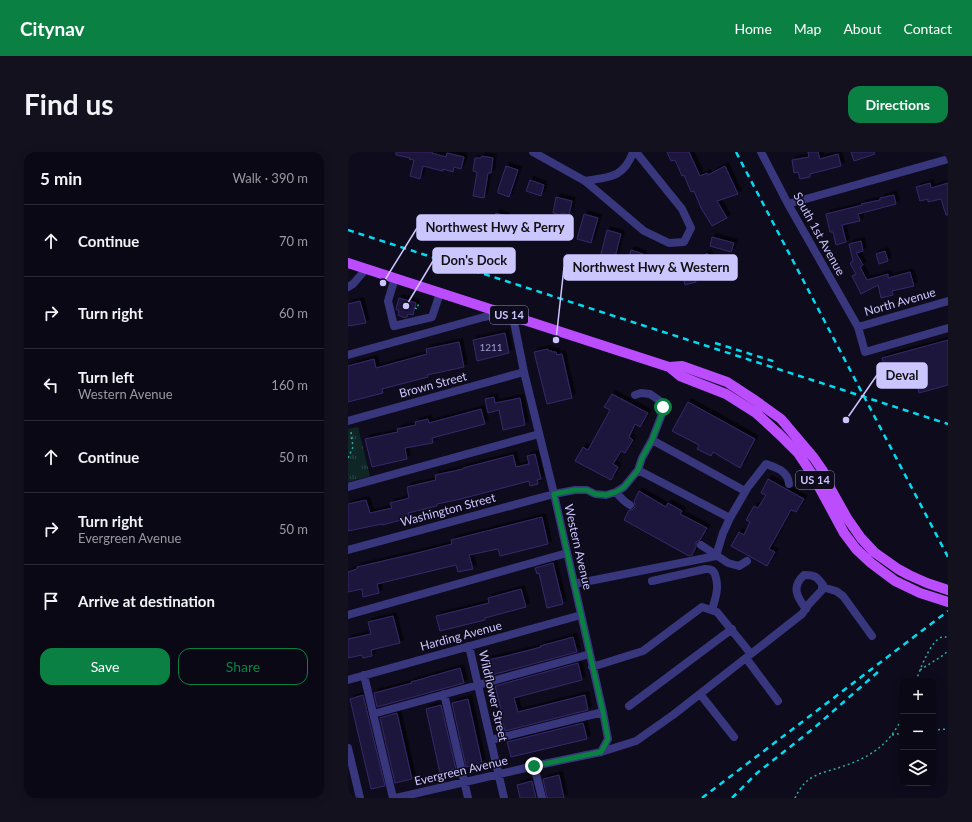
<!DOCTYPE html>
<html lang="en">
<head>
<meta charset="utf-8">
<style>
	:root { --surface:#0a0815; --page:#13111e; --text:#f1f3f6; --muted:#999aa0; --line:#2a2934; --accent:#0b8043 }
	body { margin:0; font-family:Lato,sans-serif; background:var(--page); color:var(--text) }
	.controls { position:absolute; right:12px; bottom:12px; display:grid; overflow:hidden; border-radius:8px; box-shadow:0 2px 10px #0003 }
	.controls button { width:36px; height:36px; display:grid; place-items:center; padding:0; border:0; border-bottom:1px solid var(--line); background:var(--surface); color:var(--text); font:20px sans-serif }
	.stop { position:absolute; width:12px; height:12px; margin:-9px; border:3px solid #0b8043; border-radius:50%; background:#fff }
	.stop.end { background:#0b8043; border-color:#fff; box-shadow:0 1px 4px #0008 }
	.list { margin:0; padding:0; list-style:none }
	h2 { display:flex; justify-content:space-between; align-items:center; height:52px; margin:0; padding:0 16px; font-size:17px }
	h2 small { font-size:13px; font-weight:400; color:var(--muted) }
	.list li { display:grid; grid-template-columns:26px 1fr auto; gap:12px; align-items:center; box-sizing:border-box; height:72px; padding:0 16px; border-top:1px solid var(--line) }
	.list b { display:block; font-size:15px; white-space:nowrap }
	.list p { margin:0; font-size:13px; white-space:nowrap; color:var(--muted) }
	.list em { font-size:13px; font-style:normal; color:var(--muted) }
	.actions { display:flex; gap:8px; padding:12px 16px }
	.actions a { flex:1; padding:9px 0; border:1px solid var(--accent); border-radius:12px; text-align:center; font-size:14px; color:var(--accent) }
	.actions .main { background:var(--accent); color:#fff }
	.icon { flex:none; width:22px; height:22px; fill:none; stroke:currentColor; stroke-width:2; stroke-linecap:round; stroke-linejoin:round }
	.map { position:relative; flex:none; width:600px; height:646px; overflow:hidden; border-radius:12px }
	header { display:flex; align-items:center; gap:24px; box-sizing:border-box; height:56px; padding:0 20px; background:var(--accent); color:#fff }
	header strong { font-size:19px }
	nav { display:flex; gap:22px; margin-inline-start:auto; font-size:14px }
	.intro { display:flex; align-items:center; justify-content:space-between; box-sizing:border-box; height:96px; padding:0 24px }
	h1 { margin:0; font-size:28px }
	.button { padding:10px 18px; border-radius:12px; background:var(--accent); color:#fff; font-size:14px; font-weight:700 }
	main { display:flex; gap:24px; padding:0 24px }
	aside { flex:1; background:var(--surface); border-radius:12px; box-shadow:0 2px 10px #0003 }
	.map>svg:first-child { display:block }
	.park { fill:url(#park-tufts) }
	.building { fill:#1e173d; stroke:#35296a; filter:url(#shadow) }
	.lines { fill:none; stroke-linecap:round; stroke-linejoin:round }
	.path { stroke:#2caea5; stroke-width:1.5; stroke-dasharray:2 3; stroke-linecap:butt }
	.minor { stroke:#38367c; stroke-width:8 }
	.major { stroke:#bb4dff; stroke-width:10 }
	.rail { stroke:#00dcf1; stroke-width:2.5; stroke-dasharray:6 5; stroke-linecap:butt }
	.route { stroke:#0b8043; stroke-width:5 }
	.labels { text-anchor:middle; stroke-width:3; stroke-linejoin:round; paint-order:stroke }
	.number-label { font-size:10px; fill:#a09ace }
	.shield { fill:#0e0b1c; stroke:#938ebb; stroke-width:1 }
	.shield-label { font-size:11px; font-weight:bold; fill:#ccc6ff }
	.street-label { font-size:12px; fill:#ccc6ff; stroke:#0e0b1c }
	.leader { fill:none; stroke:#ccc6ff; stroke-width:1.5 }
	.callout-dot { fill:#ccc6ff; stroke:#0e0b1c; stroke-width:1.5 }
	.callout { fill:#ccc6ff; stroke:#ccc6ff; stroke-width:1.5 }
	.callout-label { font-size:13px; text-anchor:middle; font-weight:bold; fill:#111 }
</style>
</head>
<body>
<header>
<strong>Citynav</strong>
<nav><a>Home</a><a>Map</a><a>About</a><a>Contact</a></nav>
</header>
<div class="intro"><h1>Find us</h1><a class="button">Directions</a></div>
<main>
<aside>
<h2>5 min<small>Walk · 390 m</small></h2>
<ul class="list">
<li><svg class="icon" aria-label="ahead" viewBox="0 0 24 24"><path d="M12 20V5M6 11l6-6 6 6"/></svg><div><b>Continue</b></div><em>70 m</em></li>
<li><svg class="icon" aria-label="right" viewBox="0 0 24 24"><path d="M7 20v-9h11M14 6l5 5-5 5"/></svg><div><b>Turn right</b></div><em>60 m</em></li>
<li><svg class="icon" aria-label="left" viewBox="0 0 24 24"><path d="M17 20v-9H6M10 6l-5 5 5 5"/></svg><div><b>Turn left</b><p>Western Avenue</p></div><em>160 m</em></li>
<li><svg class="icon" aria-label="ahead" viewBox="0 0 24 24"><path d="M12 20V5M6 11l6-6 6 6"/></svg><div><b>Continue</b></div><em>50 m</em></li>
<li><svg class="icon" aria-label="right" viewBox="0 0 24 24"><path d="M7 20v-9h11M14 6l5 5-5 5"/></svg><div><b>Turn right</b><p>Evergreen Avenue</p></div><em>50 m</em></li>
<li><svg class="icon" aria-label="arrive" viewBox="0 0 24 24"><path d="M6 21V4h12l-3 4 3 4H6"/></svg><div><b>Arrive at destination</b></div></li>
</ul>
<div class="actions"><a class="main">Save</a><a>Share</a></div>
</aside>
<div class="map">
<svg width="600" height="646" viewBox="0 0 600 646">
	<defs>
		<pattern id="park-tufts" width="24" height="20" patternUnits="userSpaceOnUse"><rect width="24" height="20" fill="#0e2625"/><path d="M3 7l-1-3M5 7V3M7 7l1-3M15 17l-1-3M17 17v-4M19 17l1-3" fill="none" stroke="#304446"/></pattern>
		<filter id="shadow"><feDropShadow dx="3.5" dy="-3.5" stdDeviation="0" flood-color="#0009"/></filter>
	</defs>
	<rect width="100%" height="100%" fill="#0e0b1c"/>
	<path class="park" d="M10,275L22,324L0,330V277Z"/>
	<path class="building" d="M48,0H84V1L98,5L99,1L116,5L113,17L106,15L105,20L95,17V19L75,14L72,27L62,24L66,8L61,7L62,6L48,3Z
		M319,0H341L352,24L359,21L360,23L377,14L390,42L369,49L379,66L364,74L353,56L346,39L343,40L336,23L334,24L327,8L323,9Z
		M460,0H470L472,7L490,2L493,14L462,22V25L452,27L450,20L446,21L444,8L461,5Z
		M503,0H526L527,2L506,9Z
		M134,4L145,6L143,21H140L136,46L125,44L129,20L125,19L127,6H133Z
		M158,14L170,18L161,45L150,41V38Z
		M182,28L196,33L193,44L178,39Z
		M582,31L583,36L600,31V63H598L593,47L580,50V47L572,49L568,35Z
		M546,43L548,52L510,62L512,69L494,73L498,90L488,93L485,80H482L478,62L514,53L513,52L532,48V46Z
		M208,45L224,49L221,63L213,61V63L205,61Z
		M148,61L158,64L154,76L144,73Z
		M236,62L250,66L243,91L229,87Z
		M259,78L273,82L265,113H266L265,122L256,121L257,112L251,110Z
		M364,85L386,91L383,100L362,94Z
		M513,89L515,99L508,101L515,113L512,115L519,128L540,122V126L562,120L566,134L544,139L545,143L533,146L530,133L513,142L504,124L508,122L502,111L505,109L501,92Z
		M283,98L295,102L291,116L279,113Z
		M537,99L540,109L531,112L528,102Z
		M359,101L369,116L359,123L349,108Z
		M342,110L348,130L337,133L332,113Z
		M51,146L68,151L65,163L60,162L59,165L57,166L50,163L51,159L48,157Z
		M12,149L18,171L0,174V152Z
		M157,181L161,201L129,209L125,188Z
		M600,188V233L571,241L567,225L544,232L541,231L534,206Z
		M111,190L116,215L79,223L80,225L34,237L35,241L0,250V214L26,207L28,216L79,202L78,197Z
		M200,197L201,199H204V200H208L209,203L214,202L224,246L199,252L186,200Z
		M264,242L300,261L292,275L287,272L281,285L285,288L277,301L273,299L265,312L270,315L263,328L227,309L235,295L240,298L262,258L256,255Z
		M146,245L147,251L172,246L177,273L155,278L151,258L140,261L137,247Z
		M340,250L407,287L392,316L365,300L363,304L349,297L351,293L324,279Z
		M133,257L137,272L84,286L85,291L57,296L59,307L24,315L17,287L50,280L49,277L68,273L67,270L80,267L81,271Z
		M187,302L193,327L189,328L190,332L182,334L181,329L113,347L89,352V354L60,361L61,366L34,373V372L0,379V352L18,348L22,361L44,356L42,351L61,346L59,335L88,328L87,323L115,317V316L165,303L168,315L181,312L179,304Z
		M420,327L456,347L448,360L443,358L421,397L427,400L419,414L383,394L391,380L396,383L402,370L398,368L406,354L410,356L418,343L413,341Z
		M291,339L318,355L320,351L334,359L332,362L359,376L352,388L348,390V395L344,403L341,404L276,368L281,358H284L287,355V353L286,349Z
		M194,365L200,392L152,404L150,397L121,403L125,417L110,420L108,413L29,432L31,441L15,445L14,437L0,440V420L9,417V415L65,402L104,392L103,388Z
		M205,411L215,452L199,456L191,421L189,422L187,416Z
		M173,437L178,455L137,466V468L92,479L88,464L141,451L140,446Z
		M45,464L52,491L23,498L24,504L15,506L14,503L0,506V487L23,482L20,470Z
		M225,485L229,500L144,523L140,508L162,503L193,495L192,494Z
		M230,511L234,528L166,546L170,560L237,543L240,558L157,579L152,562H154L147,534Z
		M112,516L116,531L29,555L26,541L64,531L63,530Z
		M15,543L37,634L23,637L2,547Z
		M120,547L134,611L118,615L104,551Z
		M93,553L108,617L92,621L78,557Z
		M49,561L64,627L47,631L32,566Z
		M235,571L239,587L163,605L159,590Z
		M211,623L216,646H199L195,627Z
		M184,629L188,646H172L169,633Z"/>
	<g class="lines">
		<path class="path" d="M67,156L69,157L71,150
			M0,306L5,295L3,280
			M572,518L594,504L600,499
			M568,529C572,518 582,489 594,485C597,484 598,485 600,487
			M585,578L600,577
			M544,583L555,581
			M447,646C450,640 454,633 459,629C467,622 480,619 490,616C521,606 541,594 555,564"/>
		<path class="minor" d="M185,0L237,29L296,79L321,91L336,90L343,76L334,57L288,0
			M413,0L440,52L510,175L517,200L600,176
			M237,29C261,25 276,26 285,0
			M440,52L600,7
			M47,126L40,149L46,174L84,165L92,141
			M0,135L5,132L18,117
			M165,165L176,220L206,342L255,560L260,587L253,600
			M510,175L600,149
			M0,203L136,165L154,161
			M0,269L176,220
			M304,288L397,339
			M290,318L382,366
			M0,335L191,282
			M268,340C272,345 276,350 282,353
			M353,393L380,411L391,414L399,409
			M0,398L206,342L227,338H239L247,342L258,343L268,340L276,335L290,318L294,306L304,288L314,262L315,255L312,249L302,242L293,241L287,243
			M304,429L357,417C359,417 362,417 363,418C367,419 367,423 368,426C371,438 367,447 364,458
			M226,432L368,404L375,381L382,366L400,335L418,312C429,316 440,319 441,332
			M474,435L488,439L495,444L524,484
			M0,463L219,401
			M121,494L156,646
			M398,506L430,549
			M244,515L295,499L354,455L369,460L403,502
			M16,523L45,646
			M0,528L233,463
			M96,542L120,646
			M352,542L386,585
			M281,554L384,477
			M25,562L242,502
			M143,588L255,560
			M0,596L12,646
			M186,614L194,646
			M48,646L186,614L253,600L288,589L325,563L454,462L461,452L474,438L475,433C468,424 467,423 456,423C443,435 449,445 458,457"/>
		<path class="major" d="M0,111L321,215L332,224L378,242L408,261L432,283L450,301L464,322L496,381L508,397L523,411L547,429L572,441L600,450
			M321,215L334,214L379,230L408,249L433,267L466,306L475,319L481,334L499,366L513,386L526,400L550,417L561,423L579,431L600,438"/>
		<path class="rail" d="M388,0L600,405
			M0,78L600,272
			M367,191L428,210
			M354,646L600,459
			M384,646L409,621L466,576L531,519"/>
	</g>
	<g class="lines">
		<path class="route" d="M186,614L253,600L260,587L255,560L206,342L227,338H239L247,342L258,343L268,340L276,335L290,318L294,306L304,288L314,262L315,255"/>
	</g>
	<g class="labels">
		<g class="number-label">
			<text x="143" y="199">1211</text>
		</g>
		<g class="shield">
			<rect x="142" y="154" width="38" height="18" rx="3"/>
			<rect x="448" y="319" width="38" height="18" rx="3"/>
		</g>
		<g class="shield-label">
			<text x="161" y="167">US 14</text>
			<text x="467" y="332">US 14</text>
		</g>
		<g class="street-label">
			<text transform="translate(471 82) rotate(61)" y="4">South 1st Avenue</text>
			<text transform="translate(552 150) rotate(-16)" y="4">North Avenue</text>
			<text transform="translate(85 233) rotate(-15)" y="4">Brown Street</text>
			<text transform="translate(100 358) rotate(-15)" y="4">Washington Street</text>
			<text transform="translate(230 395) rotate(77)" y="4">Western Avenue</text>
			<text transform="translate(113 484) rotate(-15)" y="4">Harding Avenue</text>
			<text transform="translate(145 544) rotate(77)" y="4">Wildflower Street</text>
			<text transform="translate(113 619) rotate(-13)" y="4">Evergreen Avenue</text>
		</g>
	</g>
	<path class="leader" d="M35 131L69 76M58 154L85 109M208 188L216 115M498 268L529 223"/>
	<g class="callout-dot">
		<circle cx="35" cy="131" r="4"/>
		<circle cx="58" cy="154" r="4"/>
		<circle cx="208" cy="188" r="4"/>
		<circle cx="498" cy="268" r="4"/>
	</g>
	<g class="callout">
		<rect x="69" y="63" width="156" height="25" rx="4"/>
		<rect x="85" y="96" width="82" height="25" rx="4"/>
		<rect x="216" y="103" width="173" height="25" rx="4"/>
		<rect x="529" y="211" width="50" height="25" rx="4"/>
	</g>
	<g class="callout-label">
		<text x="147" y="80">Northwest Hwy &amp; Perry</text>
		<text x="126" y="113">Don's Dock</text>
		<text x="303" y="120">Northwest Hwy &amp; Western</text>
		<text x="554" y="228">Deval</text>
	</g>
</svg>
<div class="controls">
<button>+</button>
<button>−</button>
<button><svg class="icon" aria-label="layers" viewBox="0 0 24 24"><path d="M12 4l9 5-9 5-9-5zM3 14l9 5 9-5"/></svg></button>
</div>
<div class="stop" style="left:315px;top:255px"></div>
<div class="stop end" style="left:186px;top:614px"></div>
</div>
</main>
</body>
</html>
